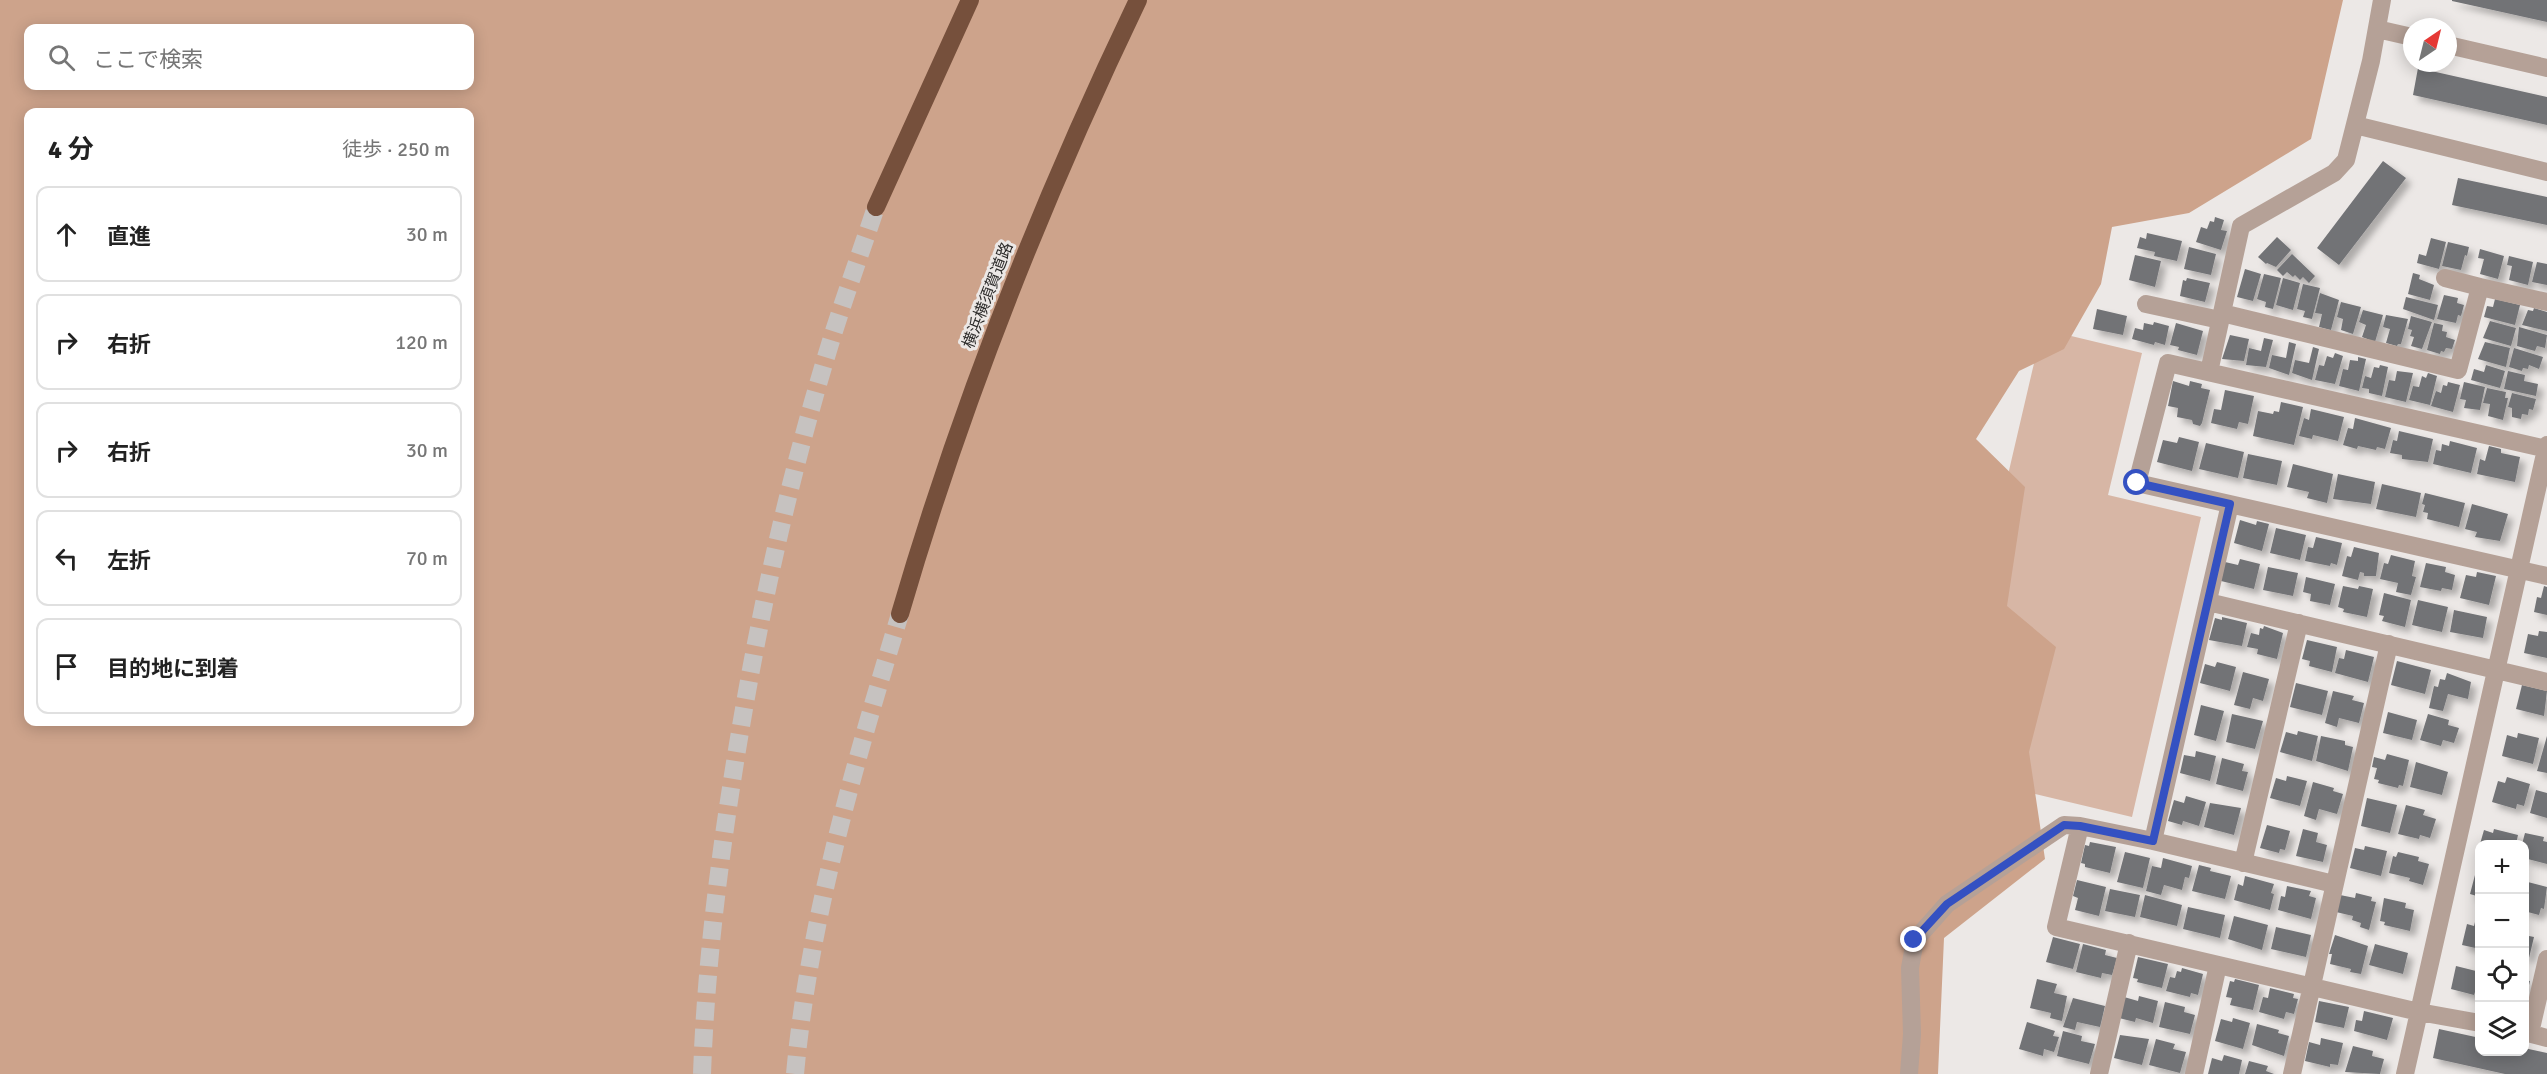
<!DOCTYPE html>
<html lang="ja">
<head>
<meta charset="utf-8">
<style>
	:root { --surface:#fff; --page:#f2f2f2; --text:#222; --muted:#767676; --line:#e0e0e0 }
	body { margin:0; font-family:Signika,"Noto Sans JP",sans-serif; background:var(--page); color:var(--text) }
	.controls { position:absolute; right:18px; bottom:18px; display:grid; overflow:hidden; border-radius:12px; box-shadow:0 3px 15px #0003 }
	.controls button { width:54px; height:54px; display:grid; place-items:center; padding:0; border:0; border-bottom:2px solid var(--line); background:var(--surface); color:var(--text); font:30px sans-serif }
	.compass { position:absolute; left:2403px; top:18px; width:54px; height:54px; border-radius:50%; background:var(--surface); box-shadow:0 3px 15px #0003; rotate:35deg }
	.stop { position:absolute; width:18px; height:18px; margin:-14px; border:4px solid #3451c2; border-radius:50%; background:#fff }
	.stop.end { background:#3451c2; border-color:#fff; box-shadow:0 2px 6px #0008 }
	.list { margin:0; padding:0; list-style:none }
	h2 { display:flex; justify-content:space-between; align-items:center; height:78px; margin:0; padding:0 24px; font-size:26px }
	h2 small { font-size:20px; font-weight:400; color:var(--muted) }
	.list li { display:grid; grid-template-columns:39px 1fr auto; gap:18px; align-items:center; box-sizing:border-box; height:96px; margin:0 12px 12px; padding:0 12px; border:2px solid var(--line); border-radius:12px }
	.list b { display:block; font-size:22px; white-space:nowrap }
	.list em { font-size:20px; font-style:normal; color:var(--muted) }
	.icon { flex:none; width:33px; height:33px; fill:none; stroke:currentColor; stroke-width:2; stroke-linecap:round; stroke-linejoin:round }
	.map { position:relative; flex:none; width:2547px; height:1074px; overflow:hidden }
	.search { position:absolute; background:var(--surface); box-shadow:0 3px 15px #0003; left:24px; top:24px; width:450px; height:66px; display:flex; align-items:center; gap:15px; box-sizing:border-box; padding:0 21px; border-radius:12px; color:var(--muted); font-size:22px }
	.panel { position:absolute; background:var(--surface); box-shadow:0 3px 15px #0003; left:24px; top:108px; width:450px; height:618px; border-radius:12px }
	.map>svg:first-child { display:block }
	.green { fill:#d7b6a5 }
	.forest { fill:#cda38b; fill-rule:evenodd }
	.building { fill:#727376; filter:url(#shadow) }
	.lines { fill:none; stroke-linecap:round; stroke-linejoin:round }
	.highway-tunnel { stroke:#c6c2c0; stroke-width:18; stroke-dasharray:18 9; stroke-linecap:butt }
	.minor { stroke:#b5a197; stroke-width:18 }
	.highway { stroke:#76503c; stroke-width:18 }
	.route { stroke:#3451c2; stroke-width:8 }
	.labels { text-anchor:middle; stroke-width:6; stroke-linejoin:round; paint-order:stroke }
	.street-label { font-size:16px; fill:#2c2b2a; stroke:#ece8e6 }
</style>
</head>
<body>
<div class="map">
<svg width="2547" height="1074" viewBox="0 0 2547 1074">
	<defs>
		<filter id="shadow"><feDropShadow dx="5.5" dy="5.5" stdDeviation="3" flood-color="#0004"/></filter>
	</defs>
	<rect width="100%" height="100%" fill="#ece8e6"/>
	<path class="green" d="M2042,329L2142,353L2108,495L2201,517L2132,817L1939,771Z"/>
	<path class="forest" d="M0,0H2343L2311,139L2189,213L2112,227L2101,284L2064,349L2019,371L1976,439L2025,487L2007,606L2056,647L2029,752L2045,859L1944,938L1938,1074H0ZM28,28H470V86H28ZM28,112H470V722H28Z"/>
	<path class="building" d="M2452,0H2547V22L2452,1Z
		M2418,68L2547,97V125L2413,95Z
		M2383,161L2406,178L2339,265L2317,248Z
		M2458,178L2547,197V225L2452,205Z
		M2215,217L2224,220L2221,230L2227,231L2221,250L2196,242L2201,227L2207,229L2210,221L2214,222Z
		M2147,233L2182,241L2177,261L2154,256L2155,252L2137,248L2140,237L2146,239Z
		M2277,237L2291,250L2276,267L2267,263L2266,264L2258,257Z
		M2431,238L2446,242L2439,269L2417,263L2419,254L2426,256Z
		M2448,242L2469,247L2467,256L2465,255L2461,270L2442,266Z
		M2189,247L2216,254L2211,275L2184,269Z
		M2480,249L2504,256L2498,279L2480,274L2484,259L2478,258Z
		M2292,254L2315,276L2309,283L2303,277L2300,280L2295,275L2293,277L2287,272L2283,276L2277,270Z
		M2135,255L2161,261L2155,287L2129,280Z
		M2509,256L2533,262L2528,285L2509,280L2512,266L2507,265Z
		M2537,262L2547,264V285L2532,282Z
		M2245,269L2261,274L2253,301L2237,297Z
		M2413,273L2420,275L2419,279L2434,285L2430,300L2408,294Z
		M2264,274L2281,278L2273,309L2265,307L2266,302L2257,299Z
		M2187,278L2210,283L2205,302L2180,296L2183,280L2186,281Z
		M2283,278L2300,283L2293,310L2276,305Z
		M2303,284L2320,288L2312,319L2303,317L2305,311L2297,309Z
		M2320,293L2339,300L2331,330L2319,327L2322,314L2315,313Z
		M2444,295L2458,298L2457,303L2464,305L2461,316L2458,315L2456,323L2437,319Z
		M2406,297L2438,305L2434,320L2403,309Z
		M2495,299L2520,305L2515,325L2484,317L2487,306L2493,307Z
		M2341,302L2361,307L2353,334L2341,330L2343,319L2337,317Z
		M2534,308L2547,312V331L2522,325L2528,310L2533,311Z
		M2097,309L2127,316L2123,335L2093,329Z
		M2363,310L2383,315L2375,342L2362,337L2366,325L2359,322Z
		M2386,315L2408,319L2401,344H2398L2397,346L2386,343L2390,329L2383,327Z
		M2411,316L2432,322L2422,349L2411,346L2414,337L2410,336L2412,330L2408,329Z
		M2490,321L2516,328L2511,346L2483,338Z
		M2154,322L2169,326L2165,345L2155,342L2154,345L2132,339L2135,328L2143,330L2144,323L2153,325Z
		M2176,323L2203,331L2197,355L2178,350L2179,347L2170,345Z
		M2434,323L2443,325L2442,331L2447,332L2446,337L2455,340L2452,349L2446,348L2444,352L2441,351L2440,354L2427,350Z
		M2519,327L2547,335L2545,348L2537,346L2535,351L2517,346Z
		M2230,335L2249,339L2244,361L2222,359Z
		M2264,338L2273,340L2266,367L2246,365L2249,348L2261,351Z
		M2289,342L2296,344L2289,375L2269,368L2272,355L2286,358Z
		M2485,342L2510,348L2506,367L2478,359Z
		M2313,347L2319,349L2312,380L2292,373L2295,360L2309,363Z
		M2514,348L2543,357L2539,369L2529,365L2528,369L2523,368L2522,371L2509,367Z
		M2335,353L2343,356L2335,384L2315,380L2319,365L2324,366L2327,356L2333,358Z
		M2358,357L2366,359L2359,391L2339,386L2343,369L2348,370L2350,360L2358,361Z
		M2380,365L2388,367L2382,396L2369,393V389L2362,388L2365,376L2371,378L2374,367L2379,368Z
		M2486,365L2505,371L2500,388L2471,380L2474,369L2484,372Z
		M2397,371L2413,373L2406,402L2385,397L2389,380L2395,381Z
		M2508,371L2525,375L2524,381L2538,384L2536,396L2504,389Z
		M2428,373L2437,376L2430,405L2409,400L2413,386L2419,387L2422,376L2426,378Z
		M2173,381L2189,386L2190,381L2202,384L2201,388L2210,390L2202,423L2200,426L2193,424L2192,420L2177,417L2178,408L2168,406Z
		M2448,382L2460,385L2453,412L2431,406L2436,391L2441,393L2443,385L2447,386Z
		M2464,382L2485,387L2480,410L2464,408L2466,400L2460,399Z
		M2487,388L2506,392L2505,398H2508L2503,420L2488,416L2490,404L2483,403Z
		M2225,390L2254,396L2248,424L2239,422L2237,429L2211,423L2214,409L2221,410Z
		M2512,393L2536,399L2533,410L2529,409L2528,415L2522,414L2521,419L2512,417V408L2508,407Z
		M2281,402L2303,407L2294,445L2253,436L2258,411L2273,414L2274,411L2279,412Z
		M2311,409L2344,417L2338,441L2313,435L2312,439L2299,436L2304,418L2309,420Z
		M2355,418L2391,428L2385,449L2377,447L2376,450L2358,446L2357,449L2343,445L2348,428L2353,429Z
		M2399,431L2433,439L2428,462L2402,459V455L2390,453L2393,440L2397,441Z
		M2179,437L2199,442L2192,471L2157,462L2163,440L2177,443Z
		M2450,441L2477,448L2471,473L2433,464L2436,450L2441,451L2442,444L2449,446Z
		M2206,443L2244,452L2238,478L2199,469Z
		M2489,446L2501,449V453L2520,457L2515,482L2477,474L2480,459L2485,461Z
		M2248,454L2282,461L2277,485L2243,478Z
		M2293,464L2333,474L2327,503L2307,498L2309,492L2287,487Z
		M2338,474L2375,482L2371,504L2333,499Z
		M2382,484L2421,493L2416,517L2376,509Z
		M2425,493L2465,503L2459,527L2427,519L2428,513L2423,512L2425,505L2422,504Z
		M2472,504L2508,514L2500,541L2475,537L2477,532L2465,529Z
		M2240,520L2256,525L2257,521L2269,524L2262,551L2234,543Z
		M2276,528L2306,535L2300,560L2270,553Z
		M2316,537L2342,543L2337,565L2331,563L2330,566L2305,561L2308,547L2313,548Z
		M2354,547L2379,553L2376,576H2364V573L2360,572L2358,580L2342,576L2347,556L2351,557Z
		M2391,555L2415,561L2412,576L2416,577L2411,595L2396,592L2398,583L2380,579L2384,563L2388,564Z
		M2240,559L2260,564L2254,589L2221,581L2225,562L2238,565Z
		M2426,563L2446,567L2445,572L2455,575L2452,590L2442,588L2441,591L2420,587Z
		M2268,567L2298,573L2293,596L2263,590Z
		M2477,572L2496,576L2489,605L2460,598L2466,575L2476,577Z
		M2306,577L2335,584L2330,605L2310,601L2311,594L2303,592Z
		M2343,586L2358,589L2359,586L2373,589L2367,617L2343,612L2344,609L2338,607Z
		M2544,586L2547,587V615L2534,612L2537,597L2541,598Z
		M2384,593L2411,600L2405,627L2382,621L2384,616L2379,615Z
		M2418,600L2448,607L2442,632L2412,625Z
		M2454,610L2487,617L2483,638L2450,632Z
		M2222,617L2247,623L2242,646L2209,640L2215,618L2222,620Z
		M2264,626L2283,633L2277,659L2257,654L2258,649L2247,647L2251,633L2259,635L2260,628L2263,629Z
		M2539,631L2547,632V658L2524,653L2528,634L2538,636Z
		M2307,640L2337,647L2332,672L2309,666L2310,661L2302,659Z
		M2346,650L2374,657L2368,682L2335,673L2339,658L2344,659Z
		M2397,661L2431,670L2425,694L2391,685Z
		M2217,662L2236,667L2230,691L2200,683L2205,664L2215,667Z
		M2243,672L2269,679L2263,701L2253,698L2250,709L2234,705Z
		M2447,673L2471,682L2468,699L2448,694L2443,711L2429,708L2434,686L2438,687L2440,679L2445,680Z
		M2296,683L2328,691L2322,715L2290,707Z
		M2522,685L2547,691L2544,716L2516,709Z
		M2333,691L2354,696L2352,700L2364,703L2359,723L2339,718L2337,727L2325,723Z
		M2201,705L2224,711L2216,741L2194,735Z
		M2388,712L2417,720L2412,740L2383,733Z
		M2232,714L2263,721L2255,749L2226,742Z
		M2428,714L2449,720L2448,725L2459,728L2454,743L2443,740L2441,746L2420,740Z
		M2298,731L2318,736L2312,761L2280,752L2286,732L2297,735Z
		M2518,733L2539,738L2533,764L2502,756L2507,735L2517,738Z
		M2321,736L2345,741V745L2353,747L2348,771L2316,761Z
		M2547,736V773L2537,771Z
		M2196,751L2216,756L2210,781L2180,773L2184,755L2195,757Z
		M2387,754L2409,760L2403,786L2399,785L2398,788L2378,783L2379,780L2374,779L2377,768L2372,767L2374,757L2385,760Z
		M2222,758L2244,764L2242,771L2248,772L2243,791L2216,784Z
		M2416,762L2448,772L2442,795L2410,787Z
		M2287,776L2307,781L2300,806L2270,798L2276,778L2286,781Z
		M2507,777L2530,784L2524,806L2517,804L2516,809L2492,802L2498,781L2505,783Z
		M2313,782L2334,788L2333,791L2343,794L2337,814L2319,809L2316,820L2304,816Z
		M2536,790L2547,793V818L2530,813Z
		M2186,796L2206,802L2199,826L2183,821L2182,825L2168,821L2174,800L2184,803Z
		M2367,798L2397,805L2390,833L2361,826Z
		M2210,803L2241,808L2234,835L2204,827Z
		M2406,805L2425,810L2423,815L2436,819L2430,838L2420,835L2419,839L2398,834Z
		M2267,825L2290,831L2285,850L2280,849L2279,853L2260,848Z
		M2303,829L2318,833L2316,842L2327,845L2323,862L2296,856Z
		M2494,829L2518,835L2516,844H2480L2484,830L2493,833Z
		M2525,833L2544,837L2543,841L2547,842V864L2524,858V844H2522Z
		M2090,842L2116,847L2110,873L2085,867V864L2081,863L2085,845L2089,846Z
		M2365,846L2387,851L2381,876L2350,868L2355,848L2364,850Z
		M2125,852L2150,858L2143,888L2117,882Z
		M2398,852L2419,857L2418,861L2429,864L2423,885L2409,881L2410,878L2389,873L2393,856L2396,857Z
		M2163,858L2192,866L2189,878L2185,877L2182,890L2164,885L2161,895L2146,891L2152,866L2161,868Z
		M2199,865L2211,868L2210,871L2231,876L2225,899L2192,891Z
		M2475,875L2480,876V897L2470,894Z
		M2245,876L2274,884L2271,893L2274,894L2270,910L2234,900L2238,884L2243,886Z
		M2077,880L2106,887L2099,916L2075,910L2078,898L2073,896Z
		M2524,881L2547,887L2544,909L2541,908L2539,915L2524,911Z
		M2287,886L2311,891L2309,896L2316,898L2311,919L2278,910L2281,896L2285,897Z
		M2110,889L2140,895L2135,917L2105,911Z
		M2356,893L2372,897L2371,901L2376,902L2369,930L2360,927L2361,923L2352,920L2353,916L2336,912L2340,895L2355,898Z
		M2145,895L2182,905L2177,926L2140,917Z
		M2384,898L2406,903L2405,908L2414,910L2410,931L2384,925L2385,922L2380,921Z
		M2188,907L2225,915L2220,938L2183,929Z
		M2234,916L2268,925L2262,950L2228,939Z
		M2476,918L2480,919V949L2462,945L2467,924L2474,926Z
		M2276,927L2311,935L2306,957L2271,949Z
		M2335,935L2368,946L2361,974L2350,972L2351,969L2330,964L2332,954H2329Z
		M2524,935L2534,937L2529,958L2524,956Z
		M2053,937L2080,944L2073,969L2046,962Z
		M2083,944L2106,950L2105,955L2117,958L2112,975L2102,973L2101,978L2076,972Z
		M2375,944L2408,953L2403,974L2369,965Z
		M2138,957L2168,964L2162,988L2137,982L2138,979L2133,978Z
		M2456,966L2480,972V993L2475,992L2474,995L2451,989Z
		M2182,968L2203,974L2198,995L2191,993L2190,997L2166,991L2170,977L2175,978L2177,971L2181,972Z
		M2037,979L2057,984L2054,993L2067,996L2062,1021L2050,1018L2051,1013L2030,1008Z
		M2235,979L2259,985L2253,1010L2230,1005L2232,998L2226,997L2230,981L2234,982Z
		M2524,980L2530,981L2525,1002L2524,1001Z
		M2270,988L2294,994L2293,998L2298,999L2294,1014L2286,1012L2284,1019L2259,1012L2263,997L2268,998Z
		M2139,996L2158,1001L2153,1023L2136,1018L2135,1022L2119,1018L2124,997L2138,1001Z
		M2073,998L2105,1006L2100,1027L2077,1022L2075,1030L2063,1027Z
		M2319,1001L2349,1007L2344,1028L2315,1022Z
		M2165,1002L2185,1007L2184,1012L2195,1015L2190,1034L2159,1027Z
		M2364,1011L2393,1018L2387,1040L2354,1031L2356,1020L2362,1021Z
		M2233,1018L2250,1023L2243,1049L2215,1041L2221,1019L2232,1022Z
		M2027,1022L2055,1031L2053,1036L2059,1037L2054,1052L2044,1049L2043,1056L2019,1049Z
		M2257,1024L2279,1030L2278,1033L2289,1036L2284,1056L2252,1045Z
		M2439,1029L2480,1038V1052H2524V1048L2547,1053V1074H2505L2433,1058Z
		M2063,1031L2082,1036L2081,1041L2095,1044L2089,1064L2057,1056Z
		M2120,1035L2149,1039L2142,1065L2114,1058Z
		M2321,1038L2343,1043L2338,1065L2330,1064V1067L2305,1061L2309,1042L2320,1045Z
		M2156,1039L2175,1044L2173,1049L2186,1052L2180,1073L2149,1065Z
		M2353,1046L2373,1051L2372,1056L2384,1059L2380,1074L2345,1072Z
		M2224,1055L2242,1060L2239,1074H2208L2212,1058L2222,1061Z
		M2249,1061L2268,1066L2266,1071L2274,1074H2245Z"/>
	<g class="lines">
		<path class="highway-tunnel" d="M702,1074C706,959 721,845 740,732C762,601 791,471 830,344C844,298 861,252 876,207
			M795,1074C809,919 855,763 900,614"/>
		<path class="minor" d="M2377,29L2412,37
			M2448,45L2547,68
			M2355,125L2547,172
			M2445,278L2480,287
			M2146,304L2220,320
			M2222,313L2458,370L2480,287L2547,302
			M2209,372L2241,226L2334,173L2346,160L2371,61L2382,0
			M2547,449L2168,363L2137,483L2547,576
			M2208,602L2547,682
			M2080,826L2056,927L2419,1012L2480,1023
			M2153,841L2230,504
			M2243,863L2299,623
			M2524,1032L2547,1038
			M2530,1033L2547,959
			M1909,1074L1912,1034L1910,968L1915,940L1947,904L2064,825L2080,826L2153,841L2334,884
			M2099,1074L2129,943
			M2194,1074L2218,965
			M2292,1074L2389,644
			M2405,1074L2547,445"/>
		<path class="highway" d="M876,207L970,0
			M900,614C962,401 1042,200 1138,0"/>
	</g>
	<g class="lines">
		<path class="route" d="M1914,940L1947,904L2064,825L2080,826L2153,841L2230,504L2137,483"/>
	</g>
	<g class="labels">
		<g class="street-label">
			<text transform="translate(987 295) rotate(-69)" y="6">横浜横須賀道路</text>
		</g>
	</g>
</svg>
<div class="controls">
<button>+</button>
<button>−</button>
<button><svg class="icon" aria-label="locate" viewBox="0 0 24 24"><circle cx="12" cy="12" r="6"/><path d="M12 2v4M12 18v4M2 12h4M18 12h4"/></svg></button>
<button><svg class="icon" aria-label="layers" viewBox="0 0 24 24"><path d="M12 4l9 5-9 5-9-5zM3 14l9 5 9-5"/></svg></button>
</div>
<svg class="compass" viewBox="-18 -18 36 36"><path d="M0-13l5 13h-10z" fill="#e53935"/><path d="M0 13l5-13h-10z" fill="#767676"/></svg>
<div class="stop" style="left:2137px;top:483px"></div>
<div class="stop end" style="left:1914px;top:940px"></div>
<div class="search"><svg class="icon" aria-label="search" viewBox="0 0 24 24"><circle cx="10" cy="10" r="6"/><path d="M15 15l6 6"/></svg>ここで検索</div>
<section class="panel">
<h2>4 分<small>徒歩 · 250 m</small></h2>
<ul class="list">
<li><svg class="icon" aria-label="ahead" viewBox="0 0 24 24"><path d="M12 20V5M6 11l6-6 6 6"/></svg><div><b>直進</b></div><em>30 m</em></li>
<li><svg class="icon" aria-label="right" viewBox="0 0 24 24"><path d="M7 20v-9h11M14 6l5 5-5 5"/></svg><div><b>右折</b></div><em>120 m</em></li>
<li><svg class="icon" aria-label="right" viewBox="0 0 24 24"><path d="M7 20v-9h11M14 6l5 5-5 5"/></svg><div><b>右折</b></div><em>30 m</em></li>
<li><svg class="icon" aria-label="left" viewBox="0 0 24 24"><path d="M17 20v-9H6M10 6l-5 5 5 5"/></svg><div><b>左折</b></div><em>70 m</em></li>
<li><svg class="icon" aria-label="arrive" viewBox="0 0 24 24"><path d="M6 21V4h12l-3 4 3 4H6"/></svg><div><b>目的地に到着</b></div></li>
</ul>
</section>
</div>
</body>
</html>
